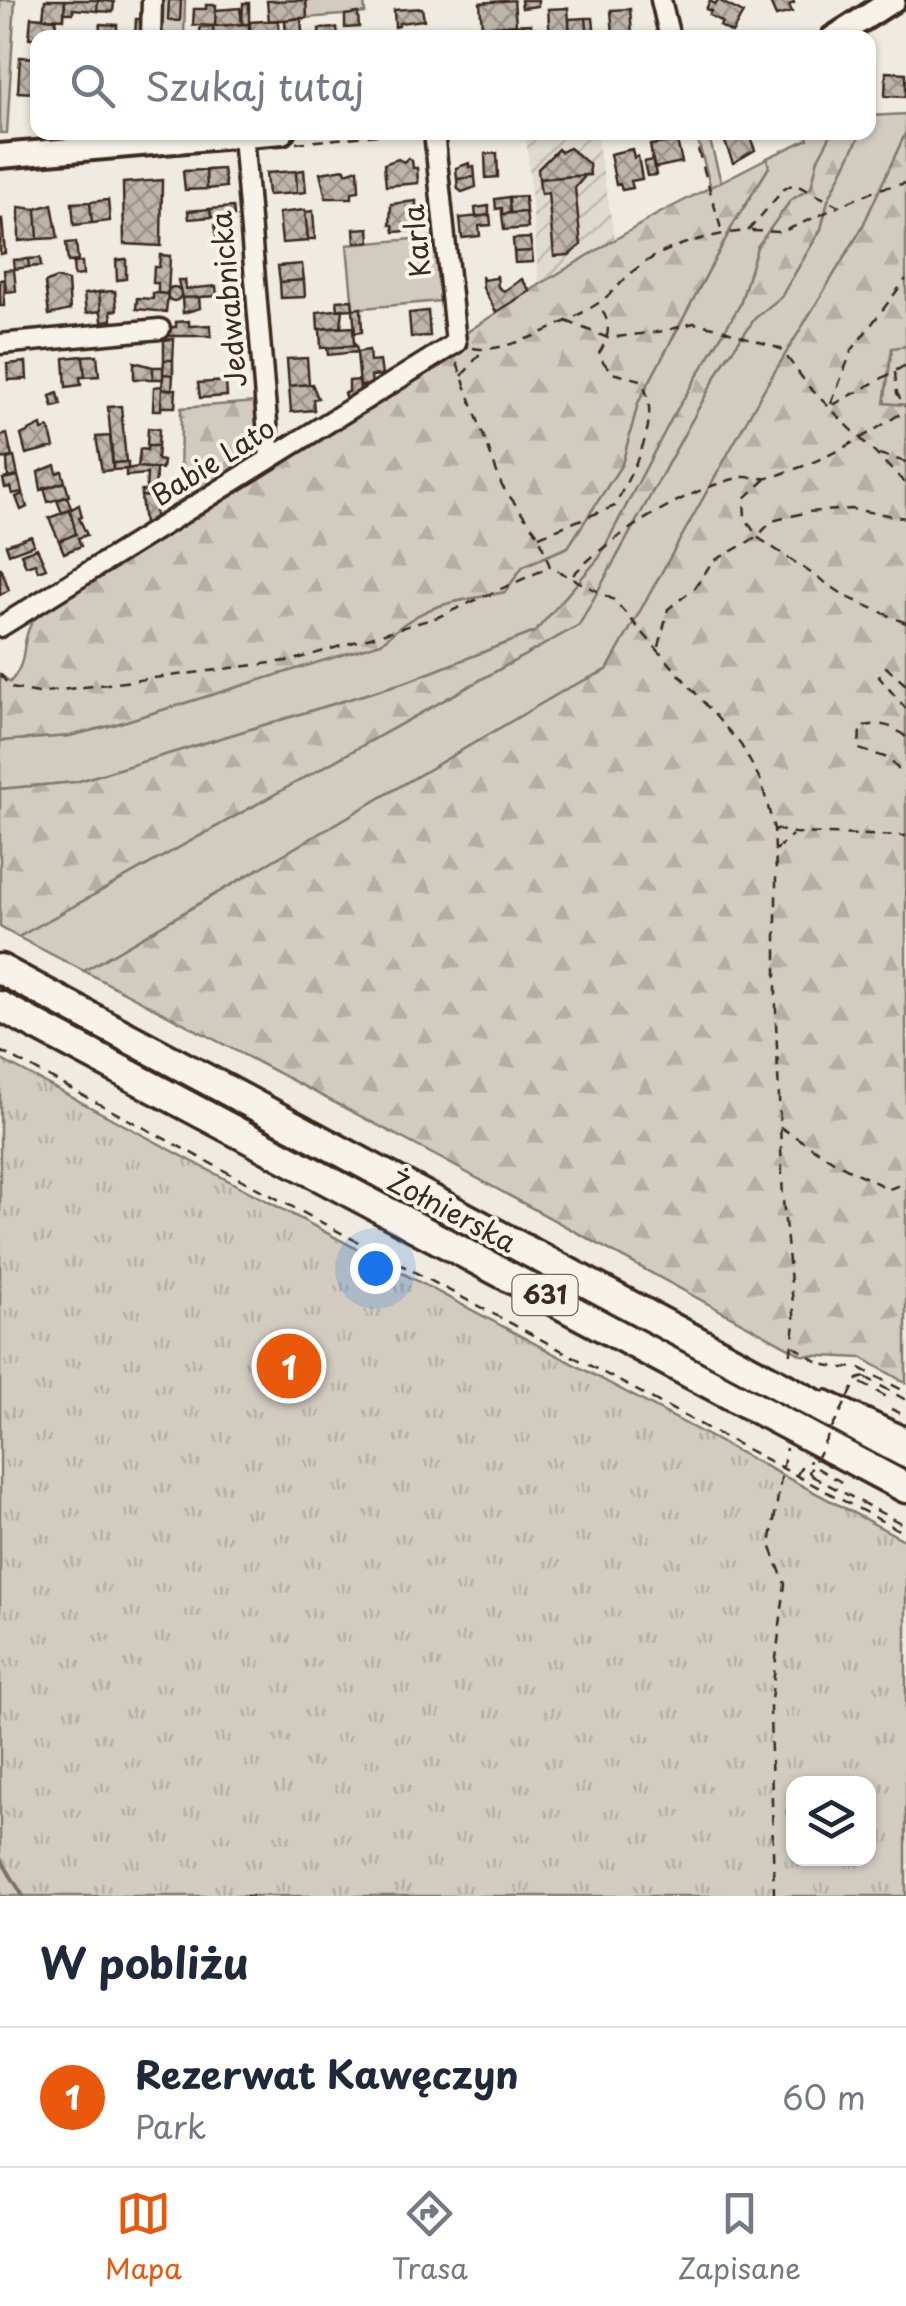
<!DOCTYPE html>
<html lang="pl">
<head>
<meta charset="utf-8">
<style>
	:root { --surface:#fff; --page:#f2f2f3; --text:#1f2937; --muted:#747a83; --line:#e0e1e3; --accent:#ea580c }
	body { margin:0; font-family:"Playpen Sans",sans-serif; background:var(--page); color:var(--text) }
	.controls { position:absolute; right:30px; bottom:30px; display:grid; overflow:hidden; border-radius:20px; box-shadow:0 2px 8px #0004 }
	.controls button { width:90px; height:90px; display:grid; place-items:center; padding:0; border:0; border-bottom:2px solid var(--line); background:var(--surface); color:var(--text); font:50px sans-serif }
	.you { position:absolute; left:375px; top:1268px; width:35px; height:35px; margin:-25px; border:8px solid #fff; border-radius:50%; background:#1a73e8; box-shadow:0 0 0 15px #1a73e833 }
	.badge { display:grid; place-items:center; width:65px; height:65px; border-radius:50%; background:var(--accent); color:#fff; font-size:32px; font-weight:700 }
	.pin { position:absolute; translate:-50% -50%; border:5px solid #fff; box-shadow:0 2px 10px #0006 }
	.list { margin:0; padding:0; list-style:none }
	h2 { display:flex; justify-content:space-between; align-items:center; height:130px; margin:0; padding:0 40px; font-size:42px }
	h2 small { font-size:32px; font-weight:400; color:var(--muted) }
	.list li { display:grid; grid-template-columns:65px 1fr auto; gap:30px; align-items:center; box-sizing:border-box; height:140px; padding:0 40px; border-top:2px solid var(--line) }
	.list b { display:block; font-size:38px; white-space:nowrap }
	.list p { margin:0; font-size:32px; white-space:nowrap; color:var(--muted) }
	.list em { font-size:32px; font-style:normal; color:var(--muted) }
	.icon { flex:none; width:55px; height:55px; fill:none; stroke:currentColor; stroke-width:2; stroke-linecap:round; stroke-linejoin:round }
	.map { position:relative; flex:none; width:906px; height:1896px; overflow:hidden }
	.search { position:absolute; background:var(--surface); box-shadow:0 2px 8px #0004; left:30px; right:30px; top:30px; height:110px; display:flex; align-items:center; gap:25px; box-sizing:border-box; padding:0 35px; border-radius:20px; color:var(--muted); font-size:38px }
	.sheet { height:270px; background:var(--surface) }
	nav { display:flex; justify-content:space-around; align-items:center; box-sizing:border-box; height:140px; border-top:2px solid var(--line); background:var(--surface); font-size:28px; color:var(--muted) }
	nav a { display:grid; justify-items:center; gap:5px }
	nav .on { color:var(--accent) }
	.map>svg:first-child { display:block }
	.industrial { fill:url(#industrial-furrows) }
	.grass { fill:#d1cbc0; stroke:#867a6f; stroke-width:2.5 }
	.forest { fill:url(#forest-firs); stroke:#867a6f; stroke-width:2.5 }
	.park { fill:url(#park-tufts); stroke:#867a6f; stroke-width:2.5; fill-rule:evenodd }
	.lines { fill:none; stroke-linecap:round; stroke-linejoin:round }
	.stream { stroke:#7e7266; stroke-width:4 }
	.building { fill:url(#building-cross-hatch); stroke:#3b2a1e; stroke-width:2.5 }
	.lane-casing { stroke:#3b2a1e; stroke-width:16 }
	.street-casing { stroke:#3b2a1e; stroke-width:25 }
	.secondary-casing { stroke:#3b2a1e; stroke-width:30 }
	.primary-casing { stroke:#3b2a1e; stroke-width:35 }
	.path { stroke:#3b2a1e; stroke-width:2.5; stroke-dasharray:10 8; stroke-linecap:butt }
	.lane { stroke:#f7f3e8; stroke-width:9 }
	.street { stroke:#f7f3e8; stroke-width:18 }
	.secondary { stroke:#f7f3e8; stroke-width:22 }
	.primary { stroke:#f7f3e8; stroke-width:28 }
	.path-bridge { stroke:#3b2a1e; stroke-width:2.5; stroke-dasharray:10 8; stroke-linecap:butt }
	.labels { text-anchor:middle; stroke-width:8; stroke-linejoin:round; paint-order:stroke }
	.shield { fill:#f7f3e8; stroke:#73665b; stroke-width:2.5 }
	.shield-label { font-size:25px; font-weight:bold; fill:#3b2a1e }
	.street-label { font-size:28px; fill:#3b2a1e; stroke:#f7f3e8 }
</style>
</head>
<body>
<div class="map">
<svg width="906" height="1896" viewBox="0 0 906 1896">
	<defs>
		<pattern id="industrial-furrows" width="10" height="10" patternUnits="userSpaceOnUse" patternTransform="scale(2.5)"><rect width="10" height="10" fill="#e0dbd0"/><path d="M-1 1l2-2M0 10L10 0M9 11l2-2" fill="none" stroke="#c1bcb2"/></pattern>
		<pattern id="forest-firs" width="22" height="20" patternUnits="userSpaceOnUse" patternTransform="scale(2.5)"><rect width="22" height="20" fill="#d1cbc0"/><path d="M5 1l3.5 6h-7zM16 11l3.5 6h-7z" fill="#b4aea5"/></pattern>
		<pattern id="park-tufts" width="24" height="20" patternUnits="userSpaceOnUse" patternTransform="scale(2.5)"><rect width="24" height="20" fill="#d1cbc0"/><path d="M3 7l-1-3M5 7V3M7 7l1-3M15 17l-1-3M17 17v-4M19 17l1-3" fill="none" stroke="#b4aea5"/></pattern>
		<pattern id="building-cross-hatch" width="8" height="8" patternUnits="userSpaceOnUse" patternTransform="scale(2.5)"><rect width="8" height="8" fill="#bdb5aa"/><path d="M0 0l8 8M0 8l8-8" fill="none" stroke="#9b938a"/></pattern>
	</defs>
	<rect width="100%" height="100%" fill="#efebe0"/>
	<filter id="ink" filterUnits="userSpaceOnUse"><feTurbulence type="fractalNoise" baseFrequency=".01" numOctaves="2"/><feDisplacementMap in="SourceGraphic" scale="20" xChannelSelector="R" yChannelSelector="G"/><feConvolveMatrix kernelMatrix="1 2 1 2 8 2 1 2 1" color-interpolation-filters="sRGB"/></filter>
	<g filter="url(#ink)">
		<path class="industrial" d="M526,133H596L615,239L539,285Z"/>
		<path class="grass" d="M0,0H15L7,133H0Z
			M156,0H185L184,37L156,38Z
			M306,0H364L365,13L307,18Z
			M906,114V132L861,230L766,387L607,670L570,687L84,971L18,937L579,625L724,362L755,318L781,297L821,229L828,200L861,133L868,132L869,116Z
			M696,133H708L721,182L711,188Z
			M805,133H832L818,159L811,188L791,200L757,247L740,305L672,418L599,558L535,632L409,681L76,782L0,789V741L69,736L113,725L381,643C425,601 448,604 505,592L523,566L568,547L622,464L638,403L734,223L769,167L767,158L808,139Z
			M435,237L440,301L353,309L347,245Z
			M906,346V405L884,404L892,348Z"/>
		<path class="forest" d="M906,132V346L892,348L884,403L906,405V1383L862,1358L802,1355L440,1158L84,971L570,687L607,670L766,386L861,230Z
			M832,133H861L828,200L821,229L781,297L755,318L724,362L579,625L18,937L0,927V789L76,782L409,681L535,632L599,558L672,418L740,305L757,247L791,200L811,188L818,159Z
			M767,158L769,167L734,223L638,403L622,464L568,547L523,566L505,592C448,604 425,601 381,643L113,725L69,736L0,741V674L10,682C29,661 20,646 30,626C33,618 41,613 47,607L539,285L656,215Z
			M256,402L260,452L180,501L181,408Z"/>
		<path class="park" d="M0,1059L906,1541V1896H0ZM794,1784H868V1858H794Z"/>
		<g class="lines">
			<path class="stream" d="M0,1858L23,1896"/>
		</g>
		<path class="building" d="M45,0H65L64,19L43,18Z
			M65,0H98L97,11L73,9V13H64Z
			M98,0L114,2L113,12L97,11Z
			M169,0H181L180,21L168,20Z
			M306,0L307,18L269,21L267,1Z
			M514,0L516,24L482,27L480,3Z
			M521,0H538V6L522,8Z
			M718,0L743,13L732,33L720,26L722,22L709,15L711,11L706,9L710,1L715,4Z
			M769,0H793L794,3L789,5L792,12L776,16Z
			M243,3H249V24H242Z
			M206,5H216L215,26L193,25L194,9H206Z
			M240,8L242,24L215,26L216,10Z
			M422,8L424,20L399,23V26L395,27L394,10Z
			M568,8L570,38H550L548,9Z
			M630,9L632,34L613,35L611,10Z
			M358,13L359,27L345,28V15Z
			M31,17L56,19L54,38H29Z
			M301,18L302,32L286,36L285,20Z
			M586,18L588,38H570L569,19Z
			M586,18H593L595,38H588Z
			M136,19H147L146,38H135Z
			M278,20L279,31L250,32V22Z
			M100,24L117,25V38H99Z
			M249,24L250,37L214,38L213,26Z
			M531,24L532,35L529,38H511L510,25Z
			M510,25L511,38H500L499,26Z
			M213,26L214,38H201L200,27Z
			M337,28L338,38H320L319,29Z
			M481,28L482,38H471L470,29Z
			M20,57L37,58L35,93L18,92Z
			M886,72L906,73V97L885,96Z
			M721,132H747L725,142Z
			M748,132L755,150L733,163L725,142Z
			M677,141L682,162L654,168L650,145Z
			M569,148L589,164L590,175L539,179L538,169L558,149L561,152Z
			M632,149L634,158L638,156L642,179L631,181L633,188L622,190L620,184L616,185L610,154Z
			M497,153L498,177L486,178L485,154Z
			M408,158L412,161L413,168H417L418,183L386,186L384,164L398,159L404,162Z
			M653,160L656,175L647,176L644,162Z
			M469,163V167L474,166L475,177L457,179L456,168Z
			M223,169L226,187L207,189L206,170Z
			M345,169L346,173L358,169L359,191L352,192V198H326L320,173Z
			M206,170L207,189L185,190L183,171Z
			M304,170L306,192L297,193L296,171Z
			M296,171L297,193L268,195L266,173Z
			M586,175L575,188L581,245L569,255L554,256L548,193L541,194L539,179Z
			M475,177L476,187L462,192L458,189L457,179Z
			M162,180L161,246L124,244L123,183Z
			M525,196L526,212L510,213L509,197Z
			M509,197L510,213L502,214V208L496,209L495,199Z
			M108,200L110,221L92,223L90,202Z
			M416,201V208L419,207L422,230L394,232L393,225H390L391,204Z
			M90,202L92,223L74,225L72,203Z
			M52,204L58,238L38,239L36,209Z
			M489,206V215L476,217L475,208Z
			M19,207L36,209L38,239L19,241Z
			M233,207L234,216L211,217L210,209Z
			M210,209L211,217L189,219L188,211Z
			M305,210L308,241L282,243L279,213Z
			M313,211L315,239H308L305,212Z
			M526,212L528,228L504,230L502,214Z
			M490,215L491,225L479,226L480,236L462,238L460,218Z
			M2,219L5,253L0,254V220Z
			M230,223L233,244L217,246L215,225Z
			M369,228L370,242L355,243L354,229Z
			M530,238L532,251L514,252L513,239Z
			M76,242L78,261L68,262L66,243Z
			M532,251L533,262L515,263L514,252Z
			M160,255L170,256L168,294L158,293V283H153L154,267H159Z
			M40,258L41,266L29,267L28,259Z
			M28,259L29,267L14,269L13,260Z
			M126,259V279L117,280L116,260Z
			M82,262L83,275L74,276L73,263Z
			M302,264L304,280L280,282L278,266Z
			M14,269L16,291L6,292L4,270Z
			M497,275L498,287L504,291L522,279L530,291L496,312L483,288L482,276L483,280L496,278Z
			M56,278L68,281L70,310L49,315L45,283Z
			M5,279L4,306H0V280Z
			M178,280H185L186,289L216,286L217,296L182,298Z
			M304,280L305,297L281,298L280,282Z
			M167 294a7 7 0 1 1 14 0a7 7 0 1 1-14 0Z
			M115,291L117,310L111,311L112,320L102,321L99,292Z
			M99,292L101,311L86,313L84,294Z
			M153,293L168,294L166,312L136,309L137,298L153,299Z
			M199,297L200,308L183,313L182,298Z
			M352,300L353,309L338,310L337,301Z
			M361,308L362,332L355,333L353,309Z
			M343,309L341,327L318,329L317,312Z
			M428,311L430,336L411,337L409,313Z
			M189,321V326L210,325L211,336H168V327H176V322Z
			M353,327L354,346L321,348L320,329Z
			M174,339L173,360H164V340Z
			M356,345L357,352L328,355L327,348Z
			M369,350L370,362L380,361L382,375L371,376L372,385L360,386L357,352Z
			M97,355L99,376L85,377L83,356Z
			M83,356L85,377H80L81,385L66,387L64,358Z
			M307,358L309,384L289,386L287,359Z
			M164,360H173V375L163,374Z
			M26,362L27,379L8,380L7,364Z
			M134,362L153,367V379H134Z
			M153,367H163V379H153Z
			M163,374L173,375L172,390L162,389Z
			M359,380L361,399L348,406L344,393L349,392V381Z
			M226,381L227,396L200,398L198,383Z
			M312,384L318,398L313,399L314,410L291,412L289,386Z
			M162,386L161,410H153L154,387Z
			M162,389H176L175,407H161Z
			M58,393L61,405L53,407L50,396Z
			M121,406L126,462L113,463L108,407Z
			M41,425L42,430L49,428L54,447L26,454L21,435Z
			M148,428L159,429L158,446H147Z
			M7,434L12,457L0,459V436Z
			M110,436L113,470L102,471L96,437Z
			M147,446H158L157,460L163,461L162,469L138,467L140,449L147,450Z
			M14,457L18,476L8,478L7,459Z
			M128,462V469L113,470V463Z
			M55,465L57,473L62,471L65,482L41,490L38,472Z
			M138,467L156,469L155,497L141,496V491H146L147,474L126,476V469Z
			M18,476L22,492L12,494L10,487L5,488L3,479Z
			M65,482L69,496L48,502L44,488Z
			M23,494L27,507L21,510L16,497Z
			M141,496L155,497L156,502L155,517L144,524Z
			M67,497L71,508L62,513L57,500Z
			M79,505L82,517L79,518L87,535L78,538L81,546L64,553L59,541L76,534L70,510Z
			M70,510L76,534L59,541L49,518Z
			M31,536L34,545L9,554L6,545Z
			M37,548L46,568L38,571L35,563L26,566L21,554Z
			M1,568L9,590L0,595V568Z"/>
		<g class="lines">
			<defs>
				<path id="lane" d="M827,1396L906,1433"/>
				<path id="street" d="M661,0L670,38
					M151,38L152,0
					M243,136L270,458
					M0,344L160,329
					M0,627L456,343L434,132"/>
				<path id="secondary" d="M833,38L893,0
					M0,156L282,132"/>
				<path id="primary" d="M0,969L906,1453
					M0,1006L906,1488"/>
			</defs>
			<use href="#lane" class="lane-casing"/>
			<use href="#street" class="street-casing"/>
			<use href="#secondary" class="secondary-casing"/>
			<use href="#primary" class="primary-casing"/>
			<path class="path" d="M693,132L722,232
				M296,143L409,132
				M751,231L782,232L838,207
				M566,321L608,338L664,331L694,323L718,328L781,349L809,387L906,484
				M473,348C504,355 570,321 597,304C614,293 627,274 644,263C674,243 714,234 748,231L784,189L794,184L839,206L879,189L906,183
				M457,363L502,486L539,536L550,567L614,600L741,745L761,781L774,829L776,871V1022L783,1200L795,1324L790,1359
				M895,372L897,393L905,407
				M462,376L482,351
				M831,404L852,350L906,279
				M833,405L906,365
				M879,454L906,462
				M766,479L744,499L745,517L757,537L847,597L906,623
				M539,536L615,506C633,466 664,422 641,380L612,373L598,355C610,336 612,324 599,305
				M573,575C610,536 685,490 738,478C747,475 758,479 768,478C778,476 788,471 798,468C837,454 872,432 906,410
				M659,647L668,609L695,588L712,562L757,537L772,521L807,512L851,509L906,518
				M0,674L11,688L38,693L294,660L438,617L550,567
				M906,685L886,667L879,677L906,709
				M906,737C890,724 881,722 860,727L859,749L888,758L906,778
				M774,829L794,833L906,836
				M776,850L792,835
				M0,1051L906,1534
				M780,1127L840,1165L889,1189L906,1183
				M794,1346L821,1364L840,1368L858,1367L906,1392
				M865,1377L906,1400
				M861,1383L887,1397
				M891,1409L906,1416
				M817,1468L843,1483
				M797,1475L802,1465L811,1461
				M812,1476L906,1526
				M246,1896H253
				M774,1896L770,1708L785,1584L770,1545L786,1448"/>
			<use href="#lane" class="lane"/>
			<use href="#street" class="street"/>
			<use href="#secondary" class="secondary"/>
			<use href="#primary" class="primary"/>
			<path class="path-bridge" d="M812,1476L809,1472L858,1379L865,1377"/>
		</g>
	</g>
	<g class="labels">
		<rect class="shield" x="512.5" y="1275" width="65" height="40" rx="8"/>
		<g class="shield-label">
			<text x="545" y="1304">631</text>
		</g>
		<g class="street-label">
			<text transform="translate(417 241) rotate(-96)" y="10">Karla</text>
			<text transform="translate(229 299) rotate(-95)" y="10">Jedwabnicka</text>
			<text transform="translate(213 462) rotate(-32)" y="10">Babie Lato</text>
			<text transform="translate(452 1212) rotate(28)" y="10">Żołnierska</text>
		</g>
	</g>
</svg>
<div class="controls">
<button><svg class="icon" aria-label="layers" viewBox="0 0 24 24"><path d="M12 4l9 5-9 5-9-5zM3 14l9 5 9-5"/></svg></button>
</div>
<div class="you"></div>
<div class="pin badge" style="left:289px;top:1366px">1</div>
<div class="search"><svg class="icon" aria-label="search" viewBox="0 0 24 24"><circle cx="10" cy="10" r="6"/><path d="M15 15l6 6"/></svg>Szukaj tutaj</div>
</div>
<section class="sheet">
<h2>W pobliżu<small></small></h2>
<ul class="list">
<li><span class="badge">1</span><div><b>Rezerwat Kawęczyn</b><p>Park</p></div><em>60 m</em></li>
</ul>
</section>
<nav>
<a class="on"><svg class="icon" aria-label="map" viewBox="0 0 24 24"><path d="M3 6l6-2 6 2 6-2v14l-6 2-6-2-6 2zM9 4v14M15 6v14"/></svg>Mapa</a>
<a><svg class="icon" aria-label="directions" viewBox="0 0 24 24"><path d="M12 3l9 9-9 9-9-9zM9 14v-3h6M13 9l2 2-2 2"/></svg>Trasa</a>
<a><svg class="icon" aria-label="saved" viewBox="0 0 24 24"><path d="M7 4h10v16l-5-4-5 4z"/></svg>Zapisane</a>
</nav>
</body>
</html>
